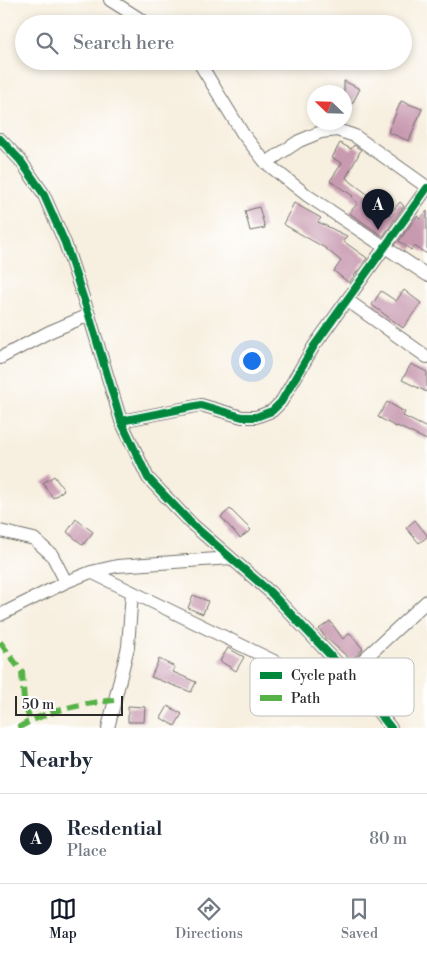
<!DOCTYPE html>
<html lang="en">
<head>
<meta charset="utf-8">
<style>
	:root { --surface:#fff; --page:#f2f2f3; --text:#1f2937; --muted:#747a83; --line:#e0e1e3; --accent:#111827 }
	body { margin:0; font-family:"Libre Bodoni",serif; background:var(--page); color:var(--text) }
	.compass { position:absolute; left:307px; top:85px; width:45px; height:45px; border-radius:50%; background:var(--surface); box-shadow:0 2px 8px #0003; rotate:293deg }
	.scale { position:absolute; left:15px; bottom:12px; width:108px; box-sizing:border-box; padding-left:5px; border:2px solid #2b2b2b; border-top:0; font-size:14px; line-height:18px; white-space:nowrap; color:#2b2b2b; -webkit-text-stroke:4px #fff; paint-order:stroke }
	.you { position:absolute; left:251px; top:360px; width:18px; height:18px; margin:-12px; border:4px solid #fff; border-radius:50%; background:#1a73e8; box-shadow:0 0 0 8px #1a73e833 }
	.badge { display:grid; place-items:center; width:32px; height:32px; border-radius:50%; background:var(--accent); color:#fff; font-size:16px; font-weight:700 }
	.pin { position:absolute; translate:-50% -41px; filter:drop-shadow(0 1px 2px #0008) }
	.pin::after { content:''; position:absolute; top:26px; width:18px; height:15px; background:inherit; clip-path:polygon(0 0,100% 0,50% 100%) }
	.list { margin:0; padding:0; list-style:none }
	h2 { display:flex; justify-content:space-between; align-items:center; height:65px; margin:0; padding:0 20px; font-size:21px }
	h2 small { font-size:16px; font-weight:400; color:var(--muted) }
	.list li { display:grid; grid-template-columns:32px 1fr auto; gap:15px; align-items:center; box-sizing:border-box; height:90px; padding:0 20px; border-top:1px solid var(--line) }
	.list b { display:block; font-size:19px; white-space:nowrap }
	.list p { margin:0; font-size:16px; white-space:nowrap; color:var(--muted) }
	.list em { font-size:16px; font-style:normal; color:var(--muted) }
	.icon { flex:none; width:28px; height:28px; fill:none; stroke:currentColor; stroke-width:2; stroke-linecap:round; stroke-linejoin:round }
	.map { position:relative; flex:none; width:427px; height:728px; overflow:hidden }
	.search { position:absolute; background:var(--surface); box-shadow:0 2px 8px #0003; left:15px; right:15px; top:15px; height:55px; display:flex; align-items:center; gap:12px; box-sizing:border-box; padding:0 18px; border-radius:28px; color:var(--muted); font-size:19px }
	.sheet { height:155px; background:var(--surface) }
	nav { display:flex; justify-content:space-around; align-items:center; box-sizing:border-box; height:70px; border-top:1px solid var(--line); background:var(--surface); font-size:14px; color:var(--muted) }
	nav a { display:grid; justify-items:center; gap:2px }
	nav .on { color:var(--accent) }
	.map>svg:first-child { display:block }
	.building { fill:#c89ab0 }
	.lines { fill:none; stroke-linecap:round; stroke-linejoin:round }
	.minor-casing { stroke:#72706a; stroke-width:14 }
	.minor { stroke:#fff; stroke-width:12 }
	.quiet { stroke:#56b246; stroke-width:6; stroke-dasharray:12 6; stroke-linecap:butt }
	.cycleway-casing { stroke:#fff; stroke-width:11 }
	.cycleway { stroke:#00873e; stroke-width:8 }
	.key { fill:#fff; stroke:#bfbfbf; stroke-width:1 }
	.key-label { font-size:14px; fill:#2b2b2b }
</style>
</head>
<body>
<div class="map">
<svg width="427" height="728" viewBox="0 0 427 728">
	<rect width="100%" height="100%" fill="#fff"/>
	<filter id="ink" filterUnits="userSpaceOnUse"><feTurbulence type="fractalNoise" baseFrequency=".02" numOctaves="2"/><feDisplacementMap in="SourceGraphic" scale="10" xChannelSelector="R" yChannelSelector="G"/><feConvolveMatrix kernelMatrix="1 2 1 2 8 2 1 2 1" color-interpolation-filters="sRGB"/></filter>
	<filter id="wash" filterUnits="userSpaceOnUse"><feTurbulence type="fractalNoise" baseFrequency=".0096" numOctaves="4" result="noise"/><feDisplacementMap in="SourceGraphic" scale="20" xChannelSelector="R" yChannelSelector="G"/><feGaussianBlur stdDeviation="1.12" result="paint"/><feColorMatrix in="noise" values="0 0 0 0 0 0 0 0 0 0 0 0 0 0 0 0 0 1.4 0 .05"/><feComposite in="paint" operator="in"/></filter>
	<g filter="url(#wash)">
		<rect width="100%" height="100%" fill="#f7efdf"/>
		<g id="blocks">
			<path class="building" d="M344,81L360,89L352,104L344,100Z
				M401,101L422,109L409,141L388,132Z
				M340,143L351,149L354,145L361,150L346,178L375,200L373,202L389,215L400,202L404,206L383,236L349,213L358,203L352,198L353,196L330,181L342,163L332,158Z
				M294,203L321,218L318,222L347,236L343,241L367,258L349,283L334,271L341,261L325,248L283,224Z
				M259,207L265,228L250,231L245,211Z
				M427,211V254L414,246L411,250L399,241L417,216L420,219Z
				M404,290L421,303L403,328L372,305L381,291L396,301Z
				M411,364L427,372V392L402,380Z
				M387,402L405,412L403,416L427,428V440L397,426L396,427L378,417Z
				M54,476L64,490L53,498L43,483Z
				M230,509L251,530L240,538L221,517Z
				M76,519L93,532L83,545L67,532Z
				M415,520L427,535V537L419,543L406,528Z
				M193,595L208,601L203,614L188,608Z
				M330,621L343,639L350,633L363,649L351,660L325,637L319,629Z
				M228,648L244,657L236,671L220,661Z
				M159,659L175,667L173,672L196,682L191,692L151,677Z
				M128,706L145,707L144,722H128Z
				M168,706L182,714L175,726L161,718Z"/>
		</g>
	</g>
	<g filter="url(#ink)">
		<use href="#blocks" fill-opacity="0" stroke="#72706a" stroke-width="1"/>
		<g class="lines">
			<defs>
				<path id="minor" d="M110,0L148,24
					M197,61L200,64L243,134L266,163L308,196L427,275
					M0,139L20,160L43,193L65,243L89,315L121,421L148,478L193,525L270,592L348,674L391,728
					M266,163L299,141L321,132L337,130L355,136L427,187
					M347,300L427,357
					M0,358L49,332L89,315
					M121,421L201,405L242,417H256L272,411L281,402L314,346L427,188
					M0,531L34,539L52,555L66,582
					M91,572L317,682L369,702
					M0,615L66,582L91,572L117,566L231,558
					M348,674L427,601
					M108,728L128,647L132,592"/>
			</defs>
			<use href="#minor" class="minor-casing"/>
			<use href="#minor" class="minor"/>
			<path class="quiet" d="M0,642L22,672L24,701L30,720
				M18,728C47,710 81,704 114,700"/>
			<defs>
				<path id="cycleway" d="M0,139L20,160L43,193L65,243L89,315L121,421L148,478L193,525L270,592L348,674L391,728
					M121,421L201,405L242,417H256L272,411L281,402L314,346L427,188"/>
			</defs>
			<use href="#cycleway" class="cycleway-casing"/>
			<use href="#cycleway" class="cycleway"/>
		</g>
	</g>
	<rect x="250" y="658" width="164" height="58" rx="8" class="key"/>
	<rect x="260" y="672" width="22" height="7" fill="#00873e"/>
	<rect x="260" y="695" width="22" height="6" fill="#56b246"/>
	<g class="key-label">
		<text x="291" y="680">Cycle path</text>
		<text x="291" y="703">Path</text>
	</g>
</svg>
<svg class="compass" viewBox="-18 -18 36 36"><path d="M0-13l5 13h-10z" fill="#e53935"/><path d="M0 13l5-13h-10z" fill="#747a83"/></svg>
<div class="scale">50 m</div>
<div class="you"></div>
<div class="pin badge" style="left:378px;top:230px">A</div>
<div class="search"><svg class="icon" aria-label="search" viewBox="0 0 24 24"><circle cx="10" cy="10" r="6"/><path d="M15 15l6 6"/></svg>Search here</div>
</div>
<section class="sheet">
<h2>Nearby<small></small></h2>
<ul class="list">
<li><span class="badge">A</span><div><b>Resdential</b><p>Place</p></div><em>80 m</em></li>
</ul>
</section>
<nav>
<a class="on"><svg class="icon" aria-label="map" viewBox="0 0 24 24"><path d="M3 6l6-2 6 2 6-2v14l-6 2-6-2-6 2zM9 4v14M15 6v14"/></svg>Map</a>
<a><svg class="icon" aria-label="directions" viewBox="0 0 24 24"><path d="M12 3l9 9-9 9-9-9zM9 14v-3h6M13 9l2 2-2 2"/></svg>Directions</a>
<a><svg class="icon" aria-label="saved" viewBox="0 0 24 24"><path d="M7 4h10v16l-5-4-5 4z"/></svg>Saved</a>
</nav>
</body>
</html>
